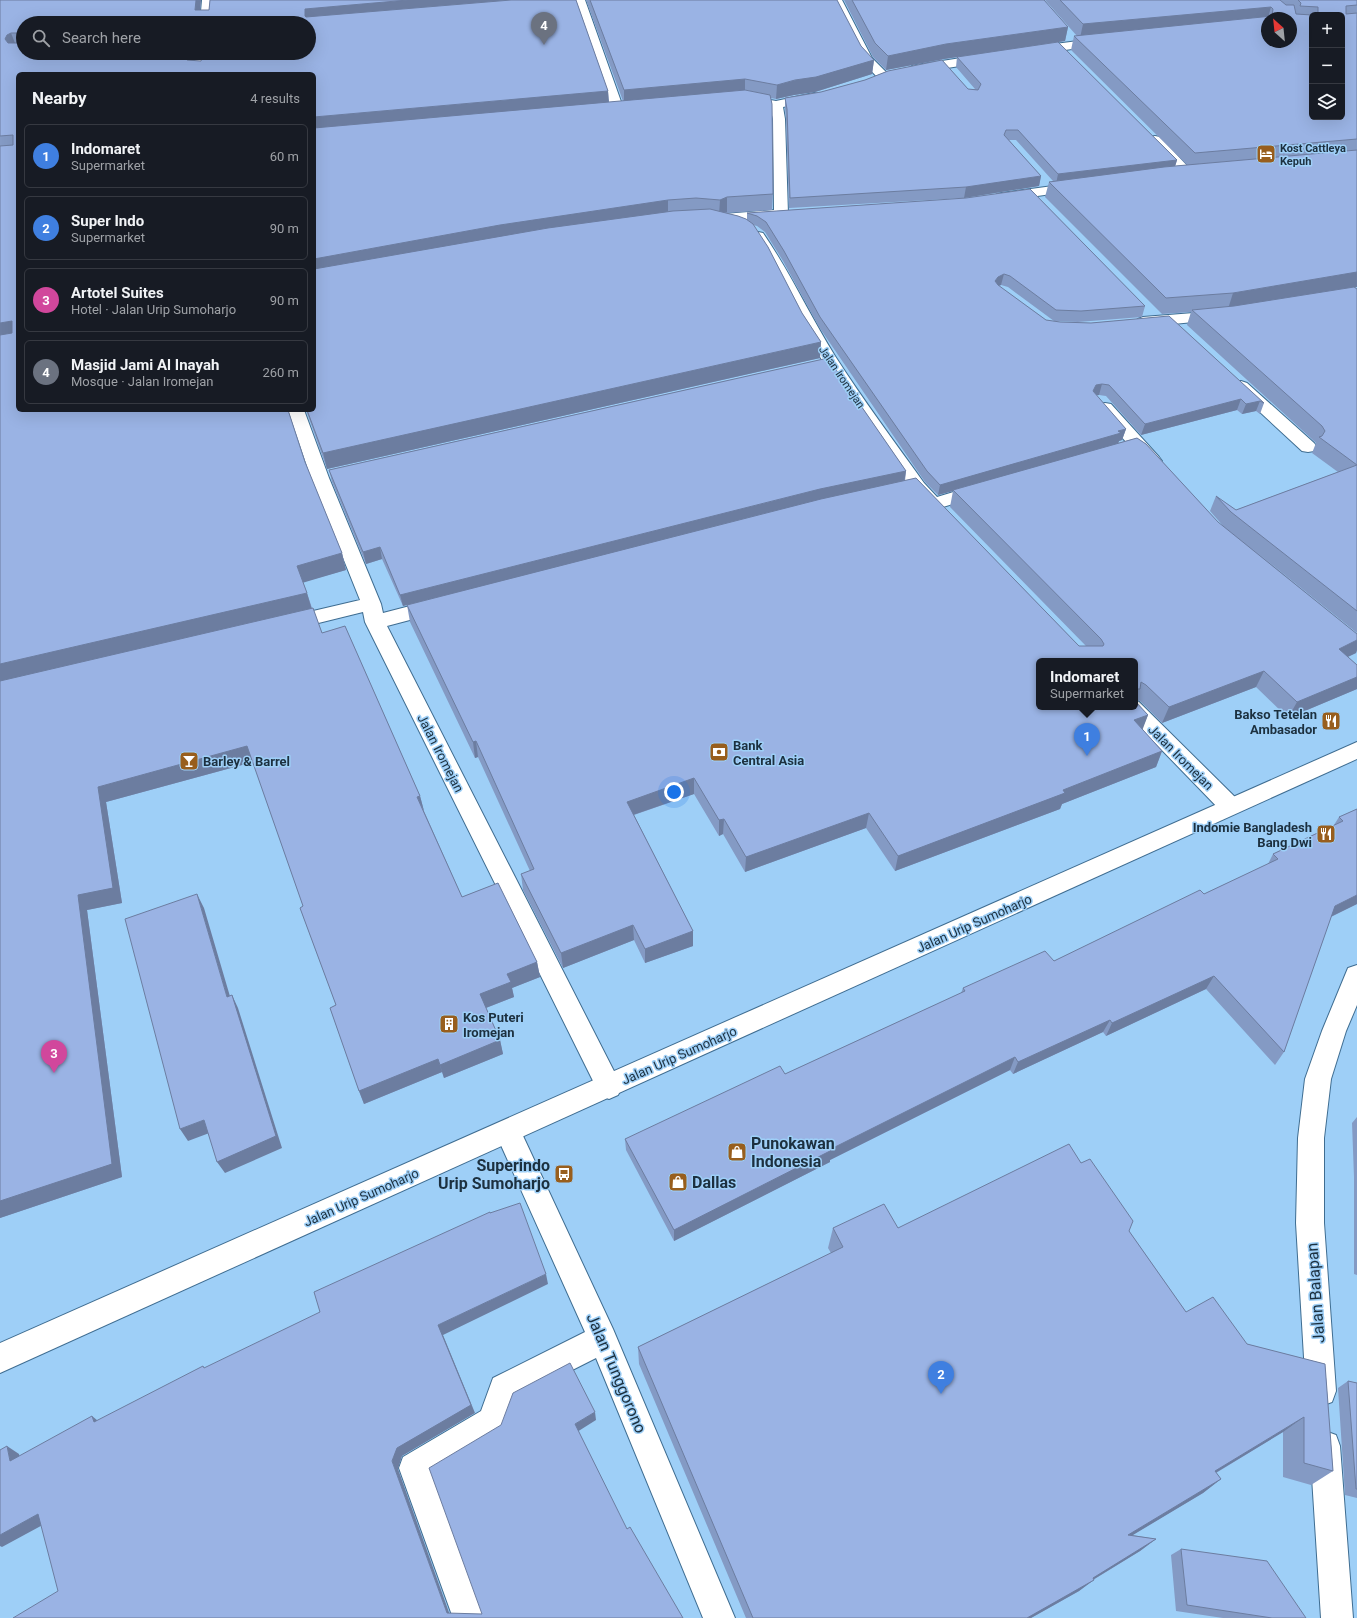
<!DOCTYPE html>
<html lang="en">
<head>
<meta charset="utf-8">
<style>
	:root { --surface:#171b24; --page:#242831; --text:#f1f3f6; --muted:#9ea1a6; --line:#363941; --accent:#985e1d }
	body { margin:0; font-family:Roboto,sans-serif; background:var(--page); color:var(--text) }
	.controls { position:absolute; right:12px; top:12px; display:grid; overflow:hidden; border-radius:6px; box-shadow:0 4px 16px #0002 }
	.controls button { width:36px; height:36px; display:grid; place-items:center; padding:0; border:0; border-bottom:1px solid var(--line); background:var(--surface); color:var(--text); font:20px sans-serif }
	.compass { position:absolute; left:1261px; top:12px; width:36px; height:36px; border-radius:50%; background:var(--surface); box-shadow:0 4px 16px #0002; rotate:333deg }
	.you { position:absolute; left:674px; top:792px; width:14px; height:14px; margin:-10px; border:3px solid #fff; border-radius:50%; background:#1a73e8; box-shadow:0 0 0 6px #1a73e833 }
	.badge { display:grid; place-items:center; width:26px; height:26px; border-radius:50%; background:var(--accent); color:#fff; font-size:13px; font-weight:700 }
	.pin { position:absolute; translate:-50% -33px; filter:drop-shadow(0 1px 2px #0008) }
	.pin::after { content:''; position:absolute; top:21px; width:14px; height:12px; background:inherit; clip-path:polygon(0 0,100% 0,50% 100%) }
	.popup { position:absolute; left:1036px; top:658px; width:102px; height:52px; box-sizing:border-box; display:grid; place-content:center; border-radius:6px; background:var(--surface); filter:drop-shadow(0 1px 3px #0005); font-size:13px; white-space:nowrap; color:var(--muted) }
	.popup b { font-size:15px; color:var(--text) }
	.popup::after { content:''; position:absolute; left:50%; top:100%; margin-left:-8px; border:8px solid transparent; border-top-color:var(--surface) }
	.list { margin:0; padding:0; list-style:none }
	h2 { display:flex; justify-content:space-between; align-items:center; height:52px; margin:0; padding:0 16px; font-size:17px }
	h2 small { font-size:13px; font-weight:400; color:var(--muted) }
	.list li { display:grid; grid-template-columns:26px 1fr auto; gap:12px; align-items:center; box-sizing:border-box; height:64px; margin:0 8px 8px; padding:0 8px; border:1px solid var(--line); border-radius:6px }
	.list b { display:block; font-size:15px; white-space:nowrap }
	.list p { margin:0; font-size:13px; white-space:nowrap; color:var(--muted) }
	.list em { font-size:13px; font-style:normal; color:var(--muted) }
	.icon { flex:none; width:22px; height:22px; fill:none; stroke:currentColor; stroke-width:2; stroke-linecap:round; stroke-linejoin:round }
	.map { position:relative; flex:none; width:1357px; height:1618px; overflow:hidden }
	.search { position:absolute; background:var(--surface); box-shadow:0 4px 16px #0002; left:16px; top:16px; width:300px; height:44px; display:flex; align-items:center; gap:10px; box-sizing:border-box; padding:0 14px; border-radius:22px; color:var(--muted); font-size:15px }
	.panel { position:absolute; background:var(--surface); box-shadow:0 4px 16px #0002; left:16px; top:72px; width:300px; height:340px; border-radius:6px }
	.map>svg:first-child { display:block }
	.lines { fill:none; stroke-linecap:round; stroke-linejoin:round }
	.street-casing { stroke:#3f6d91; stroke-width:2 }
	.primary-casing { stroke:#3f6d91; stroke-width:2 }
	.street { fill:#fff; fill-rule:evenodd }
	.primary { fill:#fff; fill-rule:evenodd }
	.wall { fill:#849ac4; fill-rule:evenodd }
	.shaded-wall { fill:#6c7da0 }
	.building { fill:#9ab3e4; stroke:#6c7da0; fill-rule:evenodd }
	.labels { text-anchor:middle; stroke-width:3; stroke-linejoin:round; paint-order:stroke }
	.far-poi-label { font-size:11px; font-weight:bold; fill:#1c303f; stroke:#9ecff7; text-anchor:start }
	.far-street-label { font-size:11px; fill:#1c303f; stroke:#9ecff7 }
	.poi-label { font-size:13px; font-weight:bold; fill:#1c303f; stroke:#9ecff7; text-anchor:start }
	.street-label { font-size:13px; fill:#1c303f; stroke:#9ecff7 }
	.near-poi-label { font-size:16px; font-weight:bold; fill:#1c303f; stroke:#9ecff7; text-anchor:start }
	.near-street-label { font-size:16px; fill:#1c303f; stroke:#9ecff7 }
</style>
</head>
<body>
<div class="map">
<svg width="1357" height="1618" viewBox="0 0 1357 1618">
	<rect width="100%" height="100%" fill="#9ecff7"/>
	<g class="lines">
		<defs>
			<path id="street" d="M202,0H214L212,23H200Z
				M573,0H585L624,110L622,113H614L612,110Z
				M830,0H842L872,58L887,73L889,76L887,79H879L861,60Z
				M1101,38L1105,40L1107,42L1105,44L1032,55L1028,54L1026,51L1028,48L1032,47Z
				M196,53H208L204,74H192Z
				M987,54L991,55L993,58L991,61L916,73L912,72L910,69L912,66L916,65Z
				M814,93L818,94L820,97L818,100L783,107L785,119L788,214L786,217L711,223L706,222L704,219L706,216L711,215L774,210L773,119L770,108L739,102L737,99L739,96L743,95L776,101Z
				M1155,136L1160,137L1192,171L1194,174L1192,177H1182L1150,143L1148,140L1150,137Z
				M1075,183L1080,184L1082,187L1080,190L1002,201L997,200L995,197L997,194L1002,193Z
				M758,232L763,233C790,272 810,316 835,356C863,400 894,441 924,483L937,497L980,484L986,486L989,490L986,494L933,510C918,506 900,474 890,460C862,420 834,381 809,339C789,305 773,269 751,236L753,233Z
				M1219,311L1224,313L1227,316L1224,319L1143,327L1138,325L1135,322L1138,319L1143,317Z
				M1241,381L1247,383L1314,443L1317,447L1314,451L1308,452L1302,451L1235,389L1233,386L1235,383Z
				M1105,403L1111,404L1159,457L1162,461L1159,465L1153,466L1147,465L1099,412L1097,408L1099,404Z
				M288,410H304L329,478L381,604L383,613L437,599L444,601L447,606L444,611L387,626L618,1079L622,1087L618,1095L609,1099L600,1095L365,622L363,612L286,631L279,629L276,624L279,619L360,600L311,478Z
				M1135,700L1139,702L1238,800L1241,806L1238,812L1230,815L1222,812L1125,712L1122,707H1135Z
				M1357,965V1005L1346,1031L1331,1079L1324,1138V1223L1336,1391L1332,1402L1321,1406L1310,1402L1306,1391L1296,1223L1298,1138L1305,1079L1322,1031L1348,968Z
				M508,1120L517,1123L613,1329L735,1618H703L596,1358L515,1399L503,1432L432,1475L485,1618H453L399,1468L403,1457L481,1411L493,1378L585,1332L495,1132L499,1123Z
				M1325,1431L1336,1435L1340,1446L1353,1618H1321L1310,1446L1314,1435Z"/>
			<path id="primary" d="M1357,742V759L0,1373V1343Z"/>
		</defs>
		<use href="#street" class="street-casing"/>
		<use href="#primary" class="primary-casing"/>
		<use href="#street" class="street"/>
		<use href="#primary" class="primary"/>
	</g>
	<path class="wall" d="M0,0H201L200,10H209L210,0H576L608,91L609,102L623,101L586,0H837L861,46L874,60L872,74L815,92L794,95L776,99L771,98L772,104L773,194L772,210L726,213L738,216L747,220V213L966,198L1030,189L1145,306L1142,317L1078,322L1054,321L1008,287L1001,285L999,286L1046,320L1060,322L1091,323L1169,316L1264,403L1260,414L1256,411L1242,414L1237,410L1141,435L1106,396L1099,395H1096L1126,429L1122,440L1119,441L1118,443L1137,438L1146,444L1218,522L1224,527L1210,511L1216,496L1236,510L1338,472L1312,453L1316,443L1315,442L1187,325L1191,312L1162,314L1045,197L1049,182L1053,181L1016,140H1009L1041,176L1039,186L964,198L789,208L786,119L785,108V98L821,92L865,80L888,71L942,60L968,89H975L956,67L957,57L1058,42L1177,160L1175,166L1187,165L1071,50L1074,36H1077L1045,0H1357V287H1355L1357,289V633L1245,543L1357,634V650L1356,653L1348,657L1357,665V689L1288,718L1256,687L1162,723L1140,701L1136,699L1135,701L1148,715L1142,729L1162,751L1156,767L1062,804L1060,809L895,871L866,828L745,872L723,834L719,836L694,794L634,815L693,931V946L645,963L634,940L563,968L523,890L521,874L530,871L478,757L475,758L410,622L407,605L403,606L382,559L366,564L332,482L329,470L828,358L906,471L905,481L916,478L1079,646H1086L950,507L953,491L938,495L925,482L819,327L783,261L765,232L757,226L753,225L768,247L802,313L821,342L820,358L327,469L306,410H314V74H18V410H288L305,462L342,553L346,570L303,582L307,593L312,608H313L322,633L345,626L420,796L424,811L462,897L498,883L537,962L540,977L512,988L514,997L486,1008L500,1040L503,1054L444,1078L442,1072L364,1104L359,1091L330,1008L336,1005L300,908L303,906L253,762L106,802L122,903L87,910L122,1177L0,1218ZM1312,15H1342V117H1312ZM1267,18H1291V42H1267ZM23,23H309V53H203L201,61H193L195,53H23ZM1039,661H1135V707H1039Z
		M844,0H1044L1068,27L1065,41L944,59L886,70L873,57Z
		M1357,809V904L1331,917L1284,1052L1275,1065L1206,989L1106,1036L1103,1032L1013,1074L1010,1070L830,1160V1162L674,1241L626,1150L625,1139L785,1074L961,993L963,988L1054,961L1204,894L1268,864L1273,854L1334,825L1339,817Z
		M1357,1117V1275L1354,1274V1177L1352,1123Z
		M833,1228H898L1129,1231L1186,1312L1247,1344L1325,1364L1333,1471L1311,1485L1283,1477V1432L1216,1473L1221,1479L1203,1493L1132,1535L1156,1539L1140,1551L1093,1580L1079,1591L1031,1618H746L639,1364L638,1347L831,1253L828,1248Z
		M1348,1381L1357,1383V1498L1345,1495L1338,1388Z
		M1181,1549L1306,1618H1223L1176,1611L1171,1555Z"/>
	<path class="shaded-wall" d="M196,0H201L199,23L195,10Z
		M408,0H568L308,23L305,16V9Z
		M1271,7L1268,18L1080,38L1083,24Z
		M1068,27L1065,41L944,59L886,70L888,56L946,44Z
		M11,33L17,48L12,49L5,39L7,35Z
		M188,53H195L191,74L187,60Z
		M874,60L872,74L815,92L794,95L776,99L777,85Z
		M745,79V94L624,104V90Z
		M608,91L609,106L314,132V117Z
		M1177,160L1174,170L1056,184L1058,174Z
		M1041,176L1039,186L964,198L966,187Z
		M727,197V212L719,215L720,200Z
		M668,200V215L314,275V259L500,225Z
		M1357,272V287L1228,309L1233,293Z
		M1004,274L1001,285L996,287L995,281L998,277Z
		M12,321L18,335L0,341V323Z
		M821,342L820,358L327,469L323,453Z
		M1102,384L1099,395L1093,396V391L1096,385Z
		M1241,399L1237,410L1141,435L1145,424Z
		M1260,401L1256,411L1242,414L1246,404Z
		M1126,429L1122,440L1119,441L1118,444L953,490V491L938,495L940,485Z
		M906,471L904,483L819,501L403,606L400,595L820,489Z
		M380,547L382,559L366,564L363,552Z
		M342,553L346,570L302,583L297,566Z
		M307,593L312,610L0,683V664Z
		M1357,640V650L1356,653L1330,665L1339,649Z
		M1264,671L1256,687L1162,723L1169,707Z
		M1357,677V689L1288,718L1297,702Z
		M1148,715L1142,731L1134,720Z
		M476,741L478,757L475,758L473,742Z
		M247,746L253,762L106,802L122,903L87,910L122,1177L0,1218V1201L78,895L98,787Z
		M1162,751L1156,767L1062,804L1060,809L895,871L898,856L1063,790Z
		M694,778V794L627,817V802Z
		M420,796L424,811L417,797Z
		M869,813L866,828L745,872L746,857Z
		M724,819L723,834L719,836V820Z
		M197,894L204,908L234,1010L227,997Z
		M1357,895V904L1326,919L1335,906Z
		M633,925L634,940L563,968L561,953Z
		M693,931V946L645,963V949Z
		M537,962L540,977L512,988L514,997L483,1009L480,994L507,974Z
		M1214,976L1206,989L1106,1036L1112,1023Z
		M232,995L238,1008L282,1148L225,1173L217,1162Z
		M1110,1020L1103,1032L1013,1074L1018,1062Z
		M500,1040L503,1054L444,1078L440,1065Z
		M1015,1057L1010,1070L830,1160V1162L674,1241V1230L831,1149Z
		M438,1059L442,1072L364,1104L359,1091Z
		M204,1120L212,1132L188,1141L180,1129Z
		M546,1274L548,1284L443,1335L475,1413L402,1456L398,1469L451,1618L447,1613L392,1461L438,1325Z
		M595,1412L596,1420L577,1432L575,1424Z
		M92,1416L103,1425L94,1422Z
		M1304,1417L1283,1432L1197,1484L1215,1471Z
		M7,1446L19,1454L22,1469L10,1461Z
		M1221,1479L1203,1493L1113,1547L1128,1535Z
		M38,1514L50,1521L2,1547L0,1546V1535Z
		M1156,1539L1140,1551L1081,1587L1094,1580L1079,1591L1031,1618H1027Z"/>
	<path class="building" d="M0,0H196L195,10H209L210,0H408L305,9V16L306,17L511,0H576L608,91L314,117V74H18V410H288L305,462L342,553L297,566L307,593L0,664V335L12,333V321L0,323V146L13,145V135L0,136ZM23,23H309V53H203L201,61L187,60L188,53H23V42L22,43H8L5,39L7,35L11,33H18L19,37H23Z
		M590,0H837L861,46L874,60L816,77L795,80L777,85L745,79L624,90Z
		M852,0H1044L1068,27L946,44L888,56L875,43Z
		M1060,0H1280L1286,5H1294L1296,14L1312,15V117H1342V15H1317L1318,14V7L1300,6L1301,3L1298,0H1357V5L1346,6V14L1357,13V139L1195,153L1074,36L1272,16L1273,9L1271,7L1083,24ZM1267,18H1291V42H1267Z
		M1058,42L1177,160L1058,174L1018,130H1006L1004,135L1041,176L966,187L790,198L787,109L785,98L821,92L865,80L888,71L942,60L968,89L978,90L981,84L957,57Z
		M745,90L770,95L772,104L773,194L727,197L720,200L696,198L668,200L500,225L314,259V128Z
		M1357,150V272L1233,293L1166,298L1049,182L1164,167Z
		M1030,189L1145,306L1081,311L1056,310L1010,276L1004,274L998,277L995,281L998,285L1046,320L1060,322L1091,323L1169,316L1264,403L1260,401L1246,404L1241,399L1145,424L1109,385L1102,384L1096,385L1093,391L1126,429L1118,431L1121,433L940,485L927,471L820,317L784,251L766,222L757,216L747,213L966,198Z
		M710,209L738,216L746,219L753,224L768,247L802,313L821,342L323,453L307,410H314V269L548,228L673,211Z
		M1354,287L1357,289V611L1231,512L1216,496L1236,510L1357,465L1319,437L1322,436L1325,431L1322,426L1192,310L1234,306Z
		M828,358L906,471L820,489L400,595L380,547L363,552L329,470Z
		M1137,438L1146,444L1218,522L1357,634V640L1339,649L1357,665V677L1297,702L1264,671L1169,707L1146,685L1141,682L1140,689H1135V661H1039V707H1135V701L1148,715L1134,720L1162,751L1063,790L1065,793L898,856L869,813L746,857L724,819L719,820L694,778L627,802L693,931L645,949L633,925L561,953L521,874L534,869L476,741L473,742L407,605L821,499L916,478L1079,646H1103L1104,644L1101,639L953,490Z
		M313,608L322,633L345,626L420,796L417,797L462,897L498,883L537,962L507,974L511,982L480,994L500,1040L440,1065L438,1059L359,1091L330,1008L336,1005L300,908L303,906L247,746L98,787L113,888L78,895L112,1164L0,1201V681Z
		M1357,809V895L1335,906L1284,1052L1214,976L1112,1023L1110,1020L1018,1062L1015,1057L831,1149L832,1150L674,1230L625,1139L780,1066L785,1074L965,991L963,988L1045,951L1054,961L1200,890L1204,894L1278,859L1273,854L1343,821L1339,817Z
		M197,894L227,997L232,995L276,1136L217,1162L204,1120L180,1129L125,919Z
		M1069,1144L1081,1163L1090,1159L1133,1221L1129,1231L1186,1312L1213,1297L1247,1344L1325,1364L1333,1471L1304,1463V1417L1215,1471L1221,1479L1128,1535L1156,1539L1093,1578L1094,1580L1027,1618H753L638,1347L843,1247L833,1228L884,1204L898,1228Z
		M520,1203L546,1274L438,1325L471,1405L397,1448L392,1461L447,1613L482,1614L429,1468L501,1425L513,1393L570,1363L595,1412L575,1424L627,1529L630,1527L683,1618H13L58,1591L38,1514L0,1535V1450L7,1446L10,1461L92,1416L94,1422L203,1366L204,1368L320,1312L314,1292L490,1212V1213Z
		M1348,1381L1357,1383V1489H1356Z
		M1181,1549L1267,1561L1306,1618H1272L1187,1605Z"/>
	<defs>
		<symbol id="hotel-square" viewBox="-11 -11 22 22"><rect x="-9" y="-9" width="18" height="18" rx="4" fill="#985e1d" stroke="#9ecff7"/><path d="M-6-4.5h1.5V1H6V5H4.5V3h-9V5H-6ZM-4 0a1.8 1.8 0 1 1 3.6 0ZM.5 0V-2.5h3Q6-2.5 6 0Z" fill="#fff"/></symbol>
		<symbol id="restaurant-square" viewBox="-11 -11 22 22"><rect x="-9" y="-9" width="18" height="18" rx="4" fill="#985e1d" stroke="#9ecff7"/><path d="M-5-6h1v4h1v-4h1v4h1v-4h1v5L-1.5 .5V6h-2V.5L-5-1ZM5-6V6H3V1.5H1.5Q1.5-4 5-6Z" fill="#fff"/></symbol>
		<symbol id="bank-square" viewBox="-11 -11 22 22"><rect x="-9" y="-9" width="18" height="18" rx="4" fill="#985e1d" stroke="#9ecff7"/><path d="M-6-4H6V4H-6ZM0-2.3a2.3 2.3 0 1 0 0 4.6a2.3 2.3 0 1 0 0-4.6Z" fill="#fff"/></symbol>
		<symbol id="bar-square" viewBox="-11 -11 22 22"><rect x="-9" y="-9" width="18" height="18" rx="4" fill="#985e1d" stroke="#9ecff7"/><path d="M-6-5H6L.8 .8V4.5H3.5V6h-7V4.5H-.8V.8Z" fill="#fff"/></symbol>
		<symbol id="building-square" viewBox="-11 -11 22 22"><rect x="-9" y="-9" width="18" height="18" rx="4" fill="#985e1d" stroke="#9ecff7"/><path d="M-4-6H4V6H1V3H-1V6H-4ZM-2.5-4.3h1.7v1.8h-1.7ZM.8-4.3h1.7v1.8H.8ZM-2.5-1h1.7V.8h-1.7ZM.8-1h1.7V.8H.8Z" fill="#fff"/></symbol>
		<symbol id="shop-square" viewBox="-11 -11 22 22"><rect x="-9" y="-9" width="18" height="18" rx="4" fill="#985e1d" stroke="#9ecff7"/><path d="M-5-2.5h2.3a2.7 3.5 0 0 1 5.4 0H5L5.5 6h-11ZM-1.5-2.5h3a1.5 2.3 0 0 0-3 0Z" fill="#fff"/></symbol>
		<symbol id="bus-square" viewBox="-11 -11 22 22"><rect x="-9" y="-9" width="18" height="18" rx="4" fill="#985e1d" stroke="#9ecff7"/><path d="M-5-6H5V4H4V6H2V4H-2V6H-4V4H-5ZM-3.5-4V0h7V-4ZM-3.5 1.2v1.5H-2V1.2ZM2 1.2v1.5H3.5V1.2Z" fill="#fff"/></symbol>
	</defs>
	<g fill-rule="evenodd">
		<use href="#hotel-square" x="1255" y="143" width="22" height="22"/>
		<use href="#restaurant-square" x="1320" y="710" width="22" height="22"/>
		<use href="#bank-square" x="708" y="741" width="22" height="22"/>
		<use href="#bar-square" x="178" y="750" width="22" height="22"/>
		<use href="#restaurant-square" x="1315" y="823" width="22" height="22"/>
		<use href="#building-square" x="438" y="1013" width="22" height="22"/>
		<use href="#shop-square" x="726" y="1141" width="22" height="22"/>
		<use href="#bus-square" x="553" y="1163" width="22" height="22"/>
		<use href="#shop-square" x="667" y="1171" width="22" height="22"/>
	</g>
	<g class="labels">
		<g class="far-poi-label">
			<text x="1280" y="152">Kost Cattleya<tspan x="1280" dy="13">Kepuh</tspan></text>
		</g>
		<g class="far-street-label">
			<text transform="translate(842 377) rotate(56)" y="4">Jalan Iromejan</text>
		</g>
		<g class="poi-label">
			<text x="1317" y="719" text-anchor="end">Bakso Tetelan<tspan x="1317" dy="15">Ambasador</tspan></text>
			<text x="733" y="750">Bank<tspan x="733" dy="15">Central Asia</tspan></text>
			<text x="203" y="766">Barley &amp; Barrel</text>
			<text x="1312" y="832" text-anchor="end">Indomie Bangladesh<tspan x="1312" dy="15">Bang Dwi</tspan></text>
			<text x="463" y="1022">Kos Puteri<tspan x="463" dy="15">Iromejan</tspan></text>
		</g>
		<g class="street-label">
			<text transform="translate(441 753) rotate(63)" y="5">Jalan Iromejan</text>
			<text transform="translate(1181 757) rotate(45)" y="5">Jalan Iromejan</text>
			<text transform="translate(974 923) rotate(-24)" y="5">Jalan Urip Sumoharjo</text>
			<text transform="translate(679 1055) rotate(-24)" y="5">Jalan Urip Sumoharjo</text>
			<text transform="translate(361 1197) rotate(-24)" y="5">Jalan Urip Sumoharjo</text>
		</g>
		<g class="near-poi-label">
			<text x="751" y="1149">Punokawan<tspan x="751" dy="18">Indonesia</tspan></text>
			<text x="550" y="1171" text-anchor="end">Superindo<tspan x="550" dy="18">Urip Sumoharjo</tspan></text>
			<text x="692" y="1188">Dallas</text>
		</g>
		<g class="near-street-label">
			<text transform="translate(1315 1293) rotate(-94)" y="6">Jalan Balapan</text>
			<text transform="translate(617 1373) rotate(67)" y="6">Jalan Tunggorono</text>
		</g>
	</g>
</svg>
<div class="controls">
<button>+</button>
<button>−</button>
<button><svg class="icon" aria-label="layers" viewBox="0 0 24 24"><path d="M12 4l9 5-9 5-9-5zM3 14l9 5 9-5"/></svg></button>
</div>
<svg class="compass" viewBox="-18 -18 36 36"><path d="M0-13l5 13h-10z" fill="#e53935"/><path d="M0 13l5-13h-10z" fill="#9ea1a6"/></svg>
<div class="you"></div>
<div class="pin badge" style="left:1087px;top:756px;background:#3f7fe0">1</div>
<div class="popup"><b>Indomaret</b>Supermarket</div>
<div class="pin badge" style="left:941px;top:1394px;background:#3f7fe0">2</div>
<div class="pin badge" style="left:54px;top:1073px;background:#d1479c">3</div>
<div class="pin badge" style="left:544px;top:45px;background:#6b7280">4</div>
<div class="search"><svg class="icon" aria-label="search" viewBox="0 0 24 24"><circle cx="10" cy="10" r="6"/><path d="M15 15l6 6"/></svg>Search here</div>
<section class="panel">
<h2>Nearby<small>4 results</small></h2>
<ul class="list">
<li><span class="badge" style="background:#3f7fe0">1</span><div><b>Indomaret</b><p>Supermarket</p></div><em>60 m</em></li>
<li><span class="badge" style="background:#3f7fe0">2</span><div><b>Super Indo</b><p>Supermarket</p></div><em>90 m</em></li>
<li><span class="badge" style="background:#d1479c">3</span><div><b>Artotel Suites</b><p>Hotel · Jalan Urip Sumoharjo</p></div><em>90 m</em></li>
<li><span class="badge" style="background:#6b7280">4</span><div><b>Masjid Jami Al Inayah</b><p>Mosque · Jalan Iromejan</p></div><em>260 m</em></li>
</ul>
</section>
</div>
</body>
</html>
